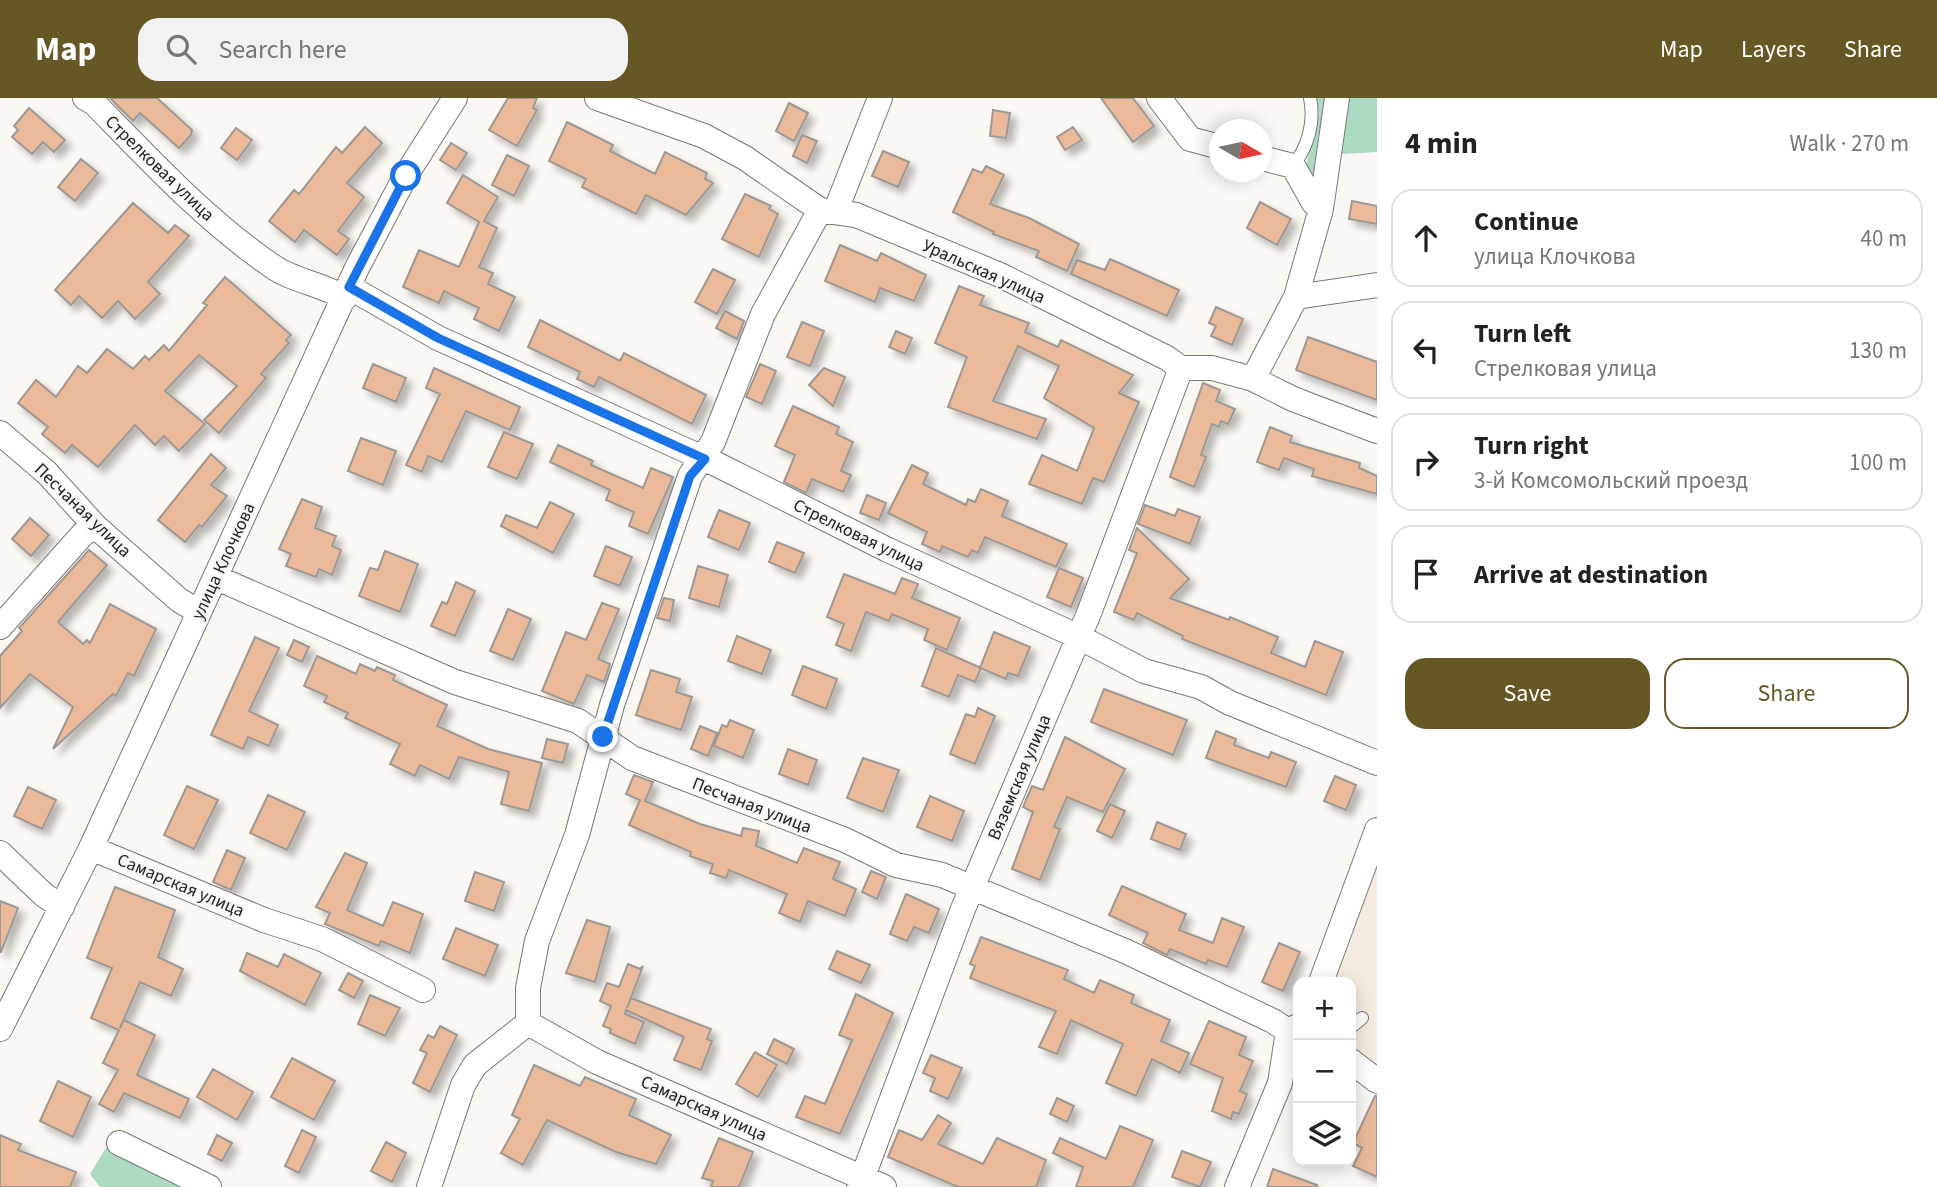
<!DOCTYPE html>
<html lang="en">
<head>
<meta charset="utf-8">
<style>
	:root { --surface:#fff; --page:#f2f2f2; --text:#222; --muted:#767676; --line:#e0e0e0; --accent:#655825 }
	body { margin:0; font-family:"Source Sans 3",sans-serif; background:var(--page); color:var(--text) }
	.controls { position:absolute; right:21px; bottom:21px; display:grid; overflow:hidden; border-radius:14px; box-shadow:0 4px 18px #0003 }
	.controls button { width:63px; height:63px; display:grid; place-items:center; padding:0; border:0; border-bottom:2px solid var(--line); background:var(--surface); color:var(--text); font:35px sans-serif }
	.compass { position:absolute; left:1209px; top:21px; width:63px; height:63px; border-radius:50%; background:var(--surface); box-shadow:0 4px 18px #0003; rotate:99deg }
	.stop { position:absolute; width:21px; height:21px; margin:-16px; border:5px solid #1a73e8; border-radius:50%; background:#fff }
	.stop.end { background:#1a73e8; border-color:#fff; box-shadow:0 2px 7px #0008 }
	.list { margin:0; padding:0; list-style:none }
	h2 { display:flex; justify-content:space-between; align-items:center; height:91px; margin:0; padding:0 28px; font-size:30px }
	h2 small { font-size:23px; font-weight:400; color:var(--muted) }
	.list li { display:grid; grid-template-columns:46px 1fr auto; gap:21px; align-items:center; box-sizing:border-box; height:98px; margin:0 14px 14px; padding:0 14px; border:2px solid var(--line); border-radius:21px }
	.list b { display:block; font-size:26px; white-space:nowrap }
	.list p { margin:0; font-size:23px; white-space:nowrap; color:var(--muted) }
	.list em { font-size:23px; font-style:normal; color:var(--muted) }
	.actions { display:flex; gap:14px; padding:21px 28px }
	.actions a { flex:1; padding:16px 0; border:2px solid var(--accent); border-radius:21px; text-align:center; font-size:24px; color:var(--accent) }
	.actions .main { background:var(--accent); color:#fff }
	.icon { flex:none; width:38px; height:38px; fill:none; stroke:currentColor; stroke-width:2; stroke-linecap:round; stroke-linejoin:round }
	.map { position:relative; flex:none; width:1377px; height:1089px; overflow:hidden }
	header { display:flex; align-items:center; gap:42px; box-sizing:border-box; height:98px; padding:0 35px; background:var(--accent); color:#fff }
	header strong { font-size:33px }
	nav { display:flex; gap:38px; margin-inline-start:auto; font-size:24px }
	.search { width:490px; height:63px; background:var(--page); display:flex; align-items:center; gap:18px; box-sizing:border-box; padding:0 24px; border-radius:21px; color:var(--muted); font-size:26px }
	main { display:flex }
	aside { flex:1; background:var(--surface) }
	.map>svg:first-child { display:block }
	.built { fill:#f4ebe0 }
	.green { fill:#abdac2 }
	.building { fill:#ebba9a; stroke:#9d9894; stroke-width:2; filter:url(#shadow) }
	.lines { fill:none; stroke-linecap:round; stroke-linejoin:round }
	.service-casing { stroke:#7b7773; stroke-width:14 }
	.minor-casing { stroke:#7b7773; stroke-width:26 }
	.service { stroke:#fff; stroke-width:12 }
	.minor { stroke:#fff; stroke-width:24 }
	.route { stroke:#1a73e8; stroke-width:9 }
	.labels { text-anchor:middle; stroke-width:5; stroke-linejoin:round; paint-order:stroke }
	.street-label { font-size:18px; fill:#232220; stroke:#fbf7f2 }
</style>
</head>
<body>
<header>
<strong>Map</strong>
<div class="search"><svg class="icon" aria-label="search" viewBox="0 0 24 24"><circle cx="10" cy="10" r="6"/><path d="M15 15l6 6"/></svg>Search here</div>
<nav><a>Map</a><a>Layers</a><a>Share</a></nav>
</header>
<main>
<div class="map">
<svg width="1377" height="1089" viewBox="0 0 1377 1089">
	<defs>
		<filter id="shadow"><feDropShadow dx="6" dy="6" stdDeviation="3.5" flood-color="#0004"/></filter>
	</defs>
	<rect width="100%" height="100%" fill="#fbf7f2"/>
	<path class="built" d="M1377,754V975L1351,954V884H1327Z"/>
	<path class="green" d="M1317,0H1377V54L1326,57L1317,96L1306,68L1319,15Z
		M109,1045L200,1089H100L90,1076Z"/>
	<path class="building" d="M110,0H157L192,32L191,37L179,50L140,15L133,23Z
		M508,0H537L533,10L537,12L517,48L489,32Z
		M1101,0H1133L1154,28L1133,44Z
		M789,5L808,15L794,43L776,33Z
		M29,10L65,42L54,54L43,44L32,56L12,39L18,32L14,28Z
		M993,12L1010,15L1006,40L990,38Z
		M567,24L613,47L610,53L655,76L665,54L707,75L705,81L713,85L686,117L646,97L636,116L582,89L586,81L549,63Z
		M365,29L382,45L347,85L364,99L338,133L349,141L337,157L304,132L295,144L269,123L294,92L299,96L336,49L342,55Z
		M1073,29L1082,42L1065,52L1057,39Z
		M236,30L252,42L237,62L221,50Z
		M802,37L817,43L807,65L793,58Z
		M451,45L467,55L456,72L440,62Z
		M883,53L909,64L898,89L872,78Z
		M507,57L529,68L514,98L492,87Z
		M81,61L98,75L75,103L58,89Z
		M986,68L1004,77L990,106L1029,120L1079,146L1067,173L1036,159L1039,153L993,136L994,134L953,114L973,71L982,75Z
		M463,77L498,99L484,123L497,130L479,169L493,175L488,186L515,199L499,233L474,221L479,210L444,193L439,205L403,189L419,152L459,169L479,124L447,105Z
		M745,96L771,108L769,111L778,116L759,159L722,141Z
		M1352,103L1377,108V126L1349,121Z
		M1260,104L1291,121L1277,147L1247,130Z
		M133,105L168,135L175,127L189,138L148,184L160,196L135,221L118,203L102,220L79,198L71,207L55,192Z
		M840,147L877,163L881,155L926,177L914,203L880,190L875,204L825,183Z
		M1110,161L1179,192L1167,218L1071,176L1077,162L1105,172Z
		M713,171L735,182L717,216L695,204Z
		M225,179L291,237L286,242L289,245L261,276L266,280L219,335L204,322L237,288L199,257L165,293L205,326L179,353L164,338L155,347L135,327L98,369L72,347L65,355L42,336L48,329L18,305L36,282L56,299L78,268L87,275L107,251L133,271L145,258L149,262L164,247L169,253L207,207L203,205Z
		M959,188L984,198L980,207L1029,225L1025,234L1058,249L1061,242L1133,277L1119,295L1139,304L1104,384L1093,380L1082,406L1029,386L1042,357L1077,373L1094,330L1044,300L1059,268L1018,248L993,303L1046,321L1037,341L948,309L967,259L935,245Z
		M1216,209L1243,221L1232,247L1211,238L1216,228L1209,225Z
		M725,213L744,223L737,241L716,230Z
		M540,222L620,263L624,255L706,297L692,326L599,279L594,289L577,281L580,274L528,249Z
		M802,224L824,233L810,268L787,259Z
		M896,233L912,240L905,256L889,249Z
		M1308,239L1377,264V302L1296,272Z
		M373,266L406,280L396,304L363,290Z
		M760,266L776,273L762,306L746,299Z
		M434,270L520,309L510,332L466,313L442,364L428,358L422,374L406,367L440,296L426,290Z
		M824,270L845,279L833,308L809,287Z
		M1203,285L1220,292L1216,303L1235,311L1228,326L1221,323L1219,329L1212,326L1201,357L1206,359L1194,389L1170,379Z
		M793,308L839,329L836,336L853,344L841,373L851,377L843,394L812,381L806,395L784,384L795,357L775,348Z
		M1270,329L1292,338L1290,344L1360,365L1359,370L1377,378V396L1312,378L1314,371L1284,360L1279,372L1257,364Z
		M504,334L533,346L517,381L488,369Z
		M361,340L396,353L383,387L348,373Z
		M558,347L593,363L591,367L643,390L651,370L673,379L648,436L629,428L634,414L606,402L610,392L550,364Z
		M211,356L226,370L211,387L227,398L202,429L199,427L185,444L158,422Z
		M912,367L928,375L923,386L966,407L968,401L975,404L981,391L1008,403L1002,418L1067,446L1056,469L985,439L978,455L972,452L968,459L942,448L940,454L922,446L927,434L888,415Z
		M867,397L886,405L879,422L860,415Z
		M302,401L322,409L315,430L336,438L332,448L341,452L332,477L319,471L316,479L286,468L291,456L279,451Z
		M550,404L574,416L553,455L501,428L506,417L537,430Z
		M1145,407L1175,418L1178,411L1200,419L1190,446L1138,426Z
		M719,412L750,425L739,452L708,439Z
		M30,420L49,437L31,458L12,441Z
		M1137,430L1189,481L1170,500L1229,522L1230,519L1278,539L1271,555L1305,569L1315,543L1343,554L1326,597L1182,541L1183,538L1137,515L1134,522L1114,514L1137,455L1129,452Z
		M777,444L804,455L795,475L769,464Z
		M606,448L632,459L620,488L594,478Z
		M89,452L107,467L58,524L83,546L87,542L90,545L110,506L156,531L134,578L128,575L116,598L113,596L53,651L73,609L30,576L0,610V558L22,533L19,530Z
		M385,453L418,466L400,514L359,498L370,470L378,472Z
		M698,468L728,477L719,509L689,500Z
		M1059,470L1083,480L1071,509L1047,499Z
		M844,476L895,496L902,480L918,486L912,500L960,520L947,552L924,542L928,531L892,516L889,523L866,514L851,553L836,547L844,526L827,519Z
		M456,484L475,493L455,538L431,528L442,504L447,506Z
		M664,500L674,502L670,523L657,520Z
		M602,505L619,511L598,561L610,566L604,584L587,577L574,606L542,593L566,534L586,542Z
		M508,511L531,521L513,562L490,553Z
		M994,534L1030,549L1018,578L1008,575L1006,581L980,570Z
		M737,538L771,552L762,576L728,563Z
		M255,539L279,550L249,613L278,627L269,648L248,639L243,651L211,637Z
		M294,542L309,549L302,564L287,557Z
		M936,550L981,570L975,584L958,577L949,599L922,588Z
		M317,558L356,576L360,566L375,573L377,569L395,577L393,582L447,607L437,628L488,651L542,665L529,713L501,706L509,674L459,659L449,681L420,667L415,678L390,666L400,646L345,620L348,615L324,604L327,598L304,588Z
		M803,568L837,581L826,611L792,597Z
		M651,572L680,581L676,594L692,599L681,632L636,617Z
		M1104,591L1187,622L1173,657L1091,624Z
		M978,610L995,618L975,666L950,656L966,616L975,619Z
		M730,622L754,632L743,660L714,648L722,627L727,629Z
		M700,628L717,635L708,658L691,651Z
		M1216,633L1236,641L1234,647L1269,660L1271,654L1296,664L1286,689L1206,660Z
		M1065,639L1125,671L1103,714L1067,699L1054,729L1060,731L1040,782L1012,771L1033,714L1023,709L1032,688L1043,692Z
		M547,641L568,646L563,665L542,660Z
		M788,651L817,662L808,687L779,676Z
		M863,660L899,672L883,714L847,700Z
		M634,677L653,684L645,703L700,726L741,738L743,730L759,733L756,748L797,765L804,750L840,764L833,781L856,791L845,818L808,803L800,824L779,815L787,796L729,772L726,780L710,775L713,766L690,758L691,754L629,727L640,702L626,696Z
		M1335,678L1356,687L1346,712L1324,703Z
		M187,688L218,702L194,751L164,737Z
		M28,689L56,702L42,731L14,718Z
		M268,697L305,714L287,752L250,735Z
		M930,698L964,713L952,743L917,729Z
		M1110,706L1125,713L1112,740L1097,733Z
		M1157,724L1186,736L1180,752L1151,741Z
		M227,752L245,760L231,792L213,784Z
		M345,755L367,765L347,812L383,828L393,804L423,816L410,855L381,843L379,848L325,826L330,815L316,809Z
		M871,773L886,779L877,801L862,794Z
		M475,774L504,784L494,813L465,803Z
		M1122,788L1186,816L1179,832L1213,845L1222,820L1244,829L1227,869L1208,862L1206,866L1170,851L1167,857L1143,845L1148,835L1109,817Z
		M115,789L175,812L158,859L183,871L171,898L140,884L120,930L124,922L155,937L137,977L189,1001L180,1020L124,995L114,1014L99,1006L118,972L103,965L119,932L91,920L112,870L87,860Z
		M906,796L939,811L929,835L914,829L907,843L890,836Z
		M0,803L18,810L1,854H0Z
		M587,822L610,829L595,884L566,875Z
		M456,830L498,847L485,878L443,861Z
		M981,839L1068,872L1064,881L1094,895L1100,882L1134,897L1131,905L1170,922L1161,943L1189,955L1180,975L1152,961L1136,998L1106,985L1123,946L1071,922L1057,956L1039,949L1056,913L970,880L975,868L970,866Z
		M1279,845L1300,854L1283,893L1262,884Z
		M837,853L870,867L861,885L829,871Z
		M247,855L278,869L284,856L321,875L305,907L240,873Z
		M628,866L640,871L643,868L627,910L631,900L711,931L707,941L712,943L701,972L674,962L684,939L626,912L625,916L644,924L635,946L610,935L611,931L603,928L611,908L600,903L607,885L619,889Z
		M348,875L363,883L354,900L339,892Z
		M856,896L893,915L840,1036L796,1019L805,998L825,1006L852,942L839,937Z
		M370,897L400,910L385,938L358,926Z
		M1209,923L1246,939L1239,957L1253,963L1240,993L1247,996L1239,1016L1233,1014L1231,1021L1212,1013L1223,980L1190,966Z
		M440,928L457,937L430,994L413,985L427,955L420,952L428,937L434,940Z
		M774,941L794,951L787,966L767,956Z
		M755,954L777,967L758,999L736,986Z
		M931,957L962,970L948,1001L930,993L935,980L923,975Z
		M292,960L335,983L314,1022L271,999Z
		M534,967L580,988L585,979L636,1001L629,1017L671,1037L656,1066L616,1054L547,1022L523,1067L501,1055L520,1021L512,1017Z
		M213,971L253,994L237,1022L197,999Z
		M58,983L91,999L73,1039L40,1023Z
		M1375,998H1377V1079L1353,1068L1362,1050L1353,1045Z
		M1057,1000L1074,1008L1067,1024L1050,1016Z
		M938,1017L951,1025L938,1046L983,1066L997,1040L1046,1062L1036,1089H958L888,1059L899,1032L922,1042Z
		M1120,1028L1153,1042L1133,1089H1076L1083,1069L1053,1055L1060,1040L1106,1061Z
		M302,1032L316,1039L299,1075L285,1068Z
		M0,1037L21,1046L18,1052L76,1074L70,1089H0Z
		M217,1037L232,1045L222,1063L208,1056Z
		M719,1040L753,1054L739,1089H711L713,1083L702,1080Z
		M386,1044L406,1055L392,1084L371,1073Z
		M1182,1053L1211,1064L1200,1089L1172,1079Z
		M1273,1071L1317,1087V1089H1267Z"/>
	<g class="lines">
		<defs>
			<path id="service" d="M1293,68C1308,49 1315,24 1310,0
				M1351,929L1362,920"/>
			<path id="minor" d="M85,0L94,5C151,63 205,122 272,168C293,183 322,186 345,200
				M597,0L704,38L745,60L820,112L856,117L1000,177L1167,260L1181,270H1212L1253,281L1293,301L1377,333
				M1159,0L1190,41L1220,49
				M1321,111L1337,0
				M836,112L880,0
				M349,189L438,240L716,366L888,452L1079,539L1144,573L1201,589L1230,605L1377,665
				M1296,199L1377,187
				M1253,281L1296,199L1321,111L1314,105L1293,68L1262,60
				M0,335L47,375L96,429L179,502L199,514
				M217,480L455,584L578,623L632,660L845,742L896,767L942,777L1125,853L1273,923L1288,933
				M0,529L83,436L96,429
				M91,750L264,822L322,841L423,892
				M0,755L44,797L62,809
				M1321,884L1377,732
				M528,925L597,964L884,1089
				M0,931L91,750L357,170L406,77L455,0
				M1351,963L1377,983
				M119,1045L209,1089
				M429,1089L463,987L475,967L528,925V890L537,843L577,737L612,607L690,378L713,344L763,216L820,112
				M859,1089L963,811L1089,515L1181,270
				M1237,1089L1280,985L1288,933L1298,928"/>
		</defs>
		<use href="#service" class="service-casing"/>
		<use href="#minor" class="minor-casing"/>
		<use href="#service" class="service"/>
		<use href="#minor" class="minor"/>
	</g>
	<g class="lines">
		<path class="route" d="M406,78L349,189L438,240L705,361L690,378L603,639"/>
	</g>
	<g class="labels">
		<g class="street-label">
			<text transform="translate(160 70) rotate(44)" y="6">Стрелковая улица</text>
			<text transform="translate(984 173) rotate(24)" y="6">Уральская улица</text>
			<text transform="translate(83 412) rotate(44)" y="6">Песчаная улица</text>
			<text transform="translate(859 437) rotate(26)" y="6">Стрелковая улица</text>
			<text transform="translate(223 463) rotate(-65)" y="6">улица Клочкова</text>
			<text transform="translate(1019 679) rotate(-67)" y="6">Вяземская улица</text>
			<text transform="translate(752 707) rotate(21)" y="6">Песчаная улица</text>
			<text transform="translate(181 787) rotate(23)" y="6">Самарская улица</text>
			<text transform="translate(704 1010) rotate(24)" y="6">Самарская улица</text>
		</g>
	</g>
</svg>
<div class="controls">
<button>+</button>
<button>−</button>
<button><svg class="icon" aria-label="layers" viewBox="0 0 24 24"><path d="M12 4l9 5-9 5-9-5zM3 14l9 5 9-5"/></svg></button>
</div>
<svg class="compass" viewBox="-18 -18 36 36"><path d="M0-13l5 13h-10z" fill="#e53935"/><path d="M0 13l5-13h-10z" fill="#767676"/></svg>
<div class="stop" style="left:406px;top:78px"></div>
<div class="stop end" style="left:603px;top:639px"></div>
</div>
<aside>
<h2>4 min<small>Walk · 270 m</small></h2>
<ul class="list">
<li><svg class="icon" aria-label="ahead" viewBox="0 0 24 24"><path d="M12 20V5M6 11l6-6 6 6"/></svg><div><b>Continue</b><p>улица Клочкова</p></div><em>40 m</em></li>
<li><svg class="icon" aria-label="left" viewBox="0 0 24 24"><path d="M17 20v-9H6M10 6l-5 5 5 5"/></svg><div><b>Turn left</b><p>Стрелковая улица</p></div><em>130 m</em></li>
<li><svg class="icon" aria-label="right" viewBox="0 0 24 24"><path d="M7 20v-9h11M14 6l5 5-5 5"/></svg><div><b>Turn right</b><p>3-й Комсомольский проезд</p></div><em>100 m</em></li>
<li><svg class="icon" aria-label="arrive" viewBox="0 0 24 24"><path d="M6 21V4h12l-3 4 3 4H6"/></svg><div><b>Arrive at destination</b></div></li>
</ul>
<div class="actions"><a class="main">Save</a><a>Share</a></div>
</aside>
</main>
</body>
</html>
